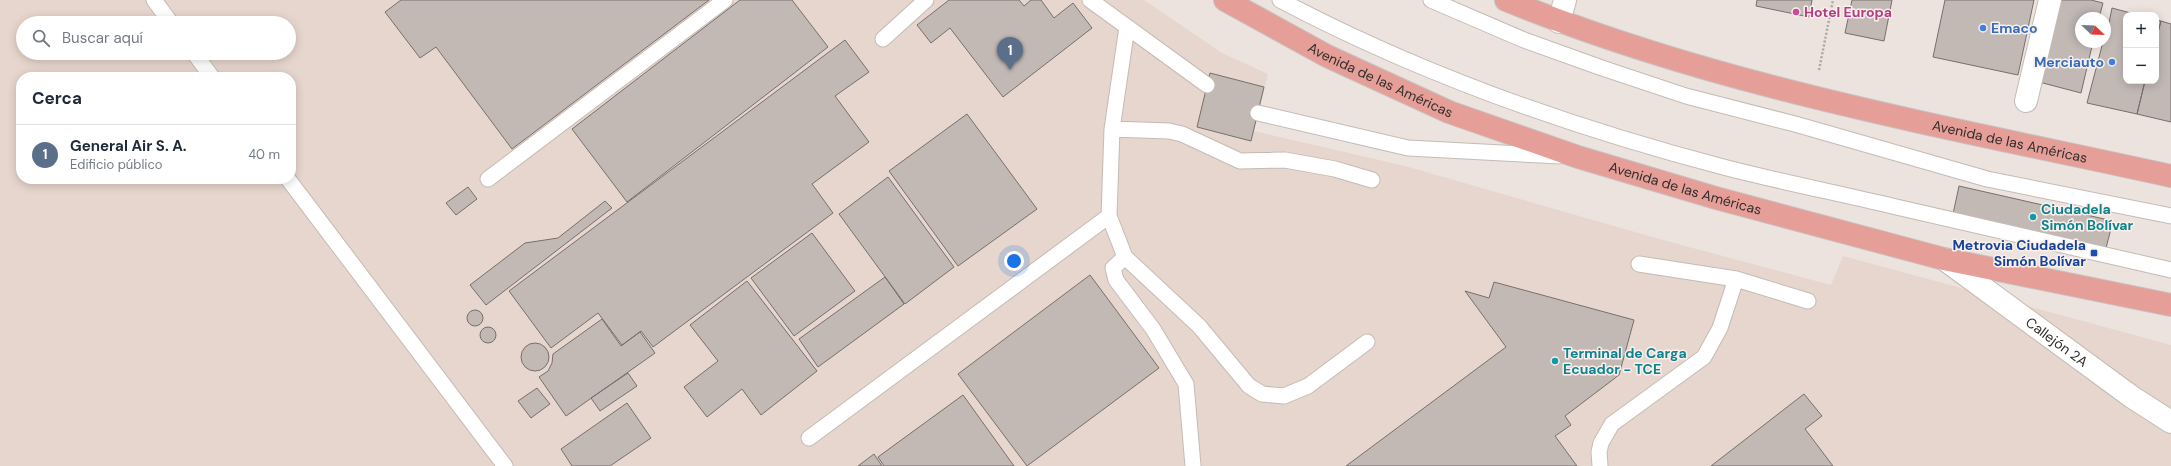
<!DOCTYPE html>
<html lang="es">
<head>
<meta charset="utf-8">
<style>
	:root { --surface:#fff; --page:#f6f6f7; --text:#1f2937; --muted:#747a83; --line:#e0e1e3; --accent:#111827 }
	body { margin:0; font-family:"DM Sans",sans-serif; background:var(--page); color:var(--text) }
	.controls { position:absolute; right:12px; top:12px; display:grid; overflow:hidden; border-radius:8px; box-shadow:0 2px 10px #0003 }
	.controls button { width:36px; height:36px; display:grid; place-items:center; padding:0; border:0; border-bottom:1px solid var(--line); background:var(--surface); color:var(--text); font:20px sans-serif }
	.compass { position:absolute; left:2075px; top:12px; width:36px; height:36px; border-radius:50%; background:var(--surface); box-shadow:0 2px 10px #0003; rotate:113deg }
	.you { position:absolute; left:1014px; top:261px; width:14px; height:14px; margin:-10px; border:3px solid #fff; border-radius:50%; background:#1a73e8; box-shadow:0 0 0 6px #1a73e833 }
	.badge { display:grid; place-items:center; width:26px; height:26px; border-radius:50%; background:var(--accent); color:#fff; font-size:13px; font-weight:700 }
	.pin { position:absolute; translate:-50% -33px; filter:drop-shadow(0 1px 2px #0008) }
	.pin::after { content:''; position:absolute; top:21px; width:14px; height:12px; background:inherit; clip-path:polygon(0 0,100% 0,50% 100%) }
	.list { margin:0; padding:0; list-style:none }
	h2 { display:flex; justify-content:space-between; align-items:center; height:52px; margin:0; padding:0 16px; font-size:17px }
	h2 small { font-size:13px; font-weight:400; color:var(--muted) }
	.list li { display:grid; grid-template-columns:26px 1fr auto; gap:12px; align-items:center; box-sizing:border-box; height:60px; padding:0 16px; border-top:1px solid var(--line) }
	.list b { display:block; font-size:15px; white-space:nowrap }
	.list p { margin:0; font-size:13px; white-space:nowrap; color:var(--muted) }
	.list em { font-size:13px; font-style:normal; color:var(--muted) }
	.icon { flex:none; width:22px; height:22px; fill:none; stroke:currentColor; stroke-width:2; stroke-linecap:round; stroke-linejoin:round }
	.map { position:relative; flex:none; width:2171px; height:466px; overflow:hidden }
	.search { position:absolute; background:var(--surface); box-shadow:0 2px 10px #0003; left:16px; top:16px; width:280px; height:44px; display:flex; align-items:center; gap:10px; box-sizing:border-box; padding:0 14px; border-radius:22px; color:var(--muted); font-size:15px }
	.panel { position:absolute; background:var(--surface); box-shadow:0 2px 10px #0003; left:16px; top:72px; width:280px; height:112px; border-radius:16px }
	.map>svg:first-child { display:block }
	.built { fill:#e7d6cd; fill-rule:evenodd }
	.building { fill:#c2b9b5; stroke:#786f6c }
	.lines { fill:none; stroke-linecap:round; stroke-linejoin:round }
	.lane-casing { stroke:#c4bbb6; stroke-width:17 }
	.street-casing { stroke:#c4bbb6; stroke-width:24 }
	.primary-casing { stroke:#c6c4c4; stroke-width:24 }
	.path { stroke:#aea6a2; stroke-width:2.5; stroke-dasharray:2 2; stroke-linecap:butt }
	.lane { stroke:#fff; stroke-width:15 }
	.street { stroke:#fff; stroke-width:22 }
	.primary { stroke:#e69e99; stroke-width:22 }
	.hotel-dot { fill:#d1479c; stroke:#faf0eb; stroke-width:1.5 }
	.shop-dot { fill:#3f7fe0; stroke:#faf0eb; stroke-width:1.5 }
	.culture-dot { fill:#0f9aa8; stroke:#faf0eb; stroke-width:1.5 }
	.transit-dot { fill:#1a4fb4; stroke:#faf0eb; stroke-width:1.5 }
	.labels { text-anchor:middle; stroke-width:3; stroke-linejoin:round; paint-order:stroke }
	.hotel-label { font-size:14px; font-weight:bold; fill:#b23c85; stroke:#faf0eb; text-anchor:start }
	.shop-label { font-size:14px; font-weight:bold; fill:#366cbe; stroke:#faf0eb; text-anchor:start }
	.street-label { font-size:14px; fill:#322e2c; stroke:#faf0eb }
	.culture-label { font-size:14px; font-weight:bold; fill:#0d838f; stroke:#faf0eb; text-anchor:start }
	.transit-label { font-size:14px; font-weight:bold; fill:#164399; stroke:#faf0eb; text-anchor:end }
</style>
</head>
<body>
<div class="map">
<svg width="2171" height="466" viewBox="0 0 2171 466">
	<rect width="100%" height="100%" fill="#ece3de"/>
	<path class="built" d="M0,0H1144L1222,53L1268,74L1254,131L1405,166L1663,240L1831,285L1843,256L2171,345V466H0ZM23,23H289V53H23ZM21,77H291V179H21Z"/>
	<path class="building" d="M401,0H709L512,149L436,47L420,58L385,12Z
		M740,0H792L828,47L627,202L572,129Z
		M949,0H1019L1024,6L1031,0H1041L1054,18L1073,3L1092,28L1003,97L950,28L931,43L917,25Z
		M1757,0H1812L1809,17L1756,6Z
		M1852,0H1892L1884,41L1845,33Z
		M1945,0H2034L2018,75L1933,57Z
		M2059,0H2091L2103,3L2099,18H2081V42H2093L2081,93L2039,82Z
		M2112,8L2138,15H2126V81H2145L2137,114L2087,103L2103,42H2105Z
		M2156,20L2161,21L2156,40Z
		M2161,21L2171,24V122L2137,114L2145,81H2156V40Z
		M845,40L869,72L835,96L869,142L812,184L833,213L653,347L641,331L622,345L598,313L551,348L509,291Z
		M1210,73L1264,87L1251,141L1197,127Z
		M967,114L1037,209L958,266L889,171Z
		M888,177L954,267L905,304L839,214Z
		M1959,186L2113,221L2106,248L1953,214Z
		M468,187L477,199L456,215L446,203Z
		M605,201L612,208L486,305L470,285L525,243L558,238Z
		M812,233L855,291L794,336L751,278Z
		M1090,275L1159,368L1027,466L958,374Z
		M885,277L904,304L818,367L799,339Z
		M747,281L817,371L761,415L742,389L707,417L684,387L718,361L690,325Z
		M1494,282L1634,320L1619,375L1565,416L1571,425L1555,436L1577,466H1346L1506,347L1465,291L1489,298Z
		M467 318a8 8 0 1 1 16 0a8 8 0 1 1-16 0Z
		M602,319L621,346L640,332L655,353L566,416L539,377L548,371L552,363L553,354Z
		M480 335a8 8 0 1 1 16 0a8 8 0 1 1-16 0Z
		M521 357a14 14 0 1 1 28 0a14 14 0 1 1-28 0Z
		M628,373L637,386L600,411L591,398Z
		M537,388L550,404L531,418L518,401Z
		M1804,394L1822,416L1805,429L1833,466H1711Z
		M963,395L1014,466H884L878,457Z
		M627,403L651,438L610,466H572L561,449Z
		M874,454L882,466H858Z"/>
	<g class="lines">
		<defs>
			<path id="lane" d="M154,0L171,23
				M1090,0L1207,85
				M1280,0C1422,75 1573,128 1727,168C1782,182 1837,193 1892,206C1985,228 2078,249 2171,270
				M1431,0L1524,40L1602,68L1686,96L1795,124L1987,179L2171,216
				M1127,27L1112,129L1109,216L1125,257L1199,326L1249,386L1262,394L1284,396L1308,386L1367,342
				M883,39L926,0
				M194,53L212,77
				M1258,113L1408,148L1559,156
				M1112,129L1169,131L1182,134L1240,161L1285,160L1335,169L1372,180
				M288,179L505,466
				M488,179L725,0
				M1125,257L1113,268L1116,280L1153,329L1186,384L1193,466
				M1639,264L1736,279L1808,301
				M809,438L1109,216
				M1600,466L1599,452L1601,443L1612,424L1704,357L1720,328L1736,279"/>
			<g id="street">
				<path d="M1559,22L1565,0"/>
				<path d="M2026,101L2050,0"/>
				<path id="s1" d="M1944,259L2132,397L2171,422"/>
			</g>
			<g id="primary">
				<path id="s2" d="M1225,0L1327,56L1449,112L1578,157L1716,198L1944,259L2171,305"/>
				<path id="s3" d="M1506,0C1718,87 1948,127 2171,176"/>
			</g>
		</defs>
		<use href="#lane" class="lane-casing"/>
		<use href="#street" class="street-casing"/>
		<use href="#primary" class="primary-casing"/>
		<path class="path" d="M1819,70L1833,0"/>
		<use href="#lane" class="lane"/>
		<use href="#street" class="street"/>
		<use href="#primary" class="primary"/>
	</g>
	<circle class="hotel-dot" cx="1796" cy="12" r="4"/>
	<g class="shop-dot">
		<circle cx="1983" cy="28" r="4"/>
		<circle cx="2112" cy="62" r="4"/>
	</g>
	<g class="culture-dot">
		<circle cx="2033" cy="217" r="4"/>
		<circle cx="1555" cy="361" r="4"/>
	</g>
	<rect class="transit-dot" x="2090" y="249" width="8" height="8" rx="2"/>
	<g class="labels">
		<g class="hotel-label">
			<text x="1804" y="17">Hotel Europa</text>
		</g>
		<g class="shop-label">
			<text x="1991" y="33">Emaco</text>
			<text x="2104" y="67" text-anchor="end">Merciauto</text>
		</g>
		<g class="street-label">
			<text dy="5" stroke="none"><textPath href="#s2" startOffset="175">Avenida de las Américas</textPath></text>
			<text dy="5" stroke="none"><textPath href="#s3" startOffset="524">Avenida de las Américas</textPath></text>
			<text dy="5" stroke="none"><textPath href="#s2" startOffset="499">Avenida de las Américas</textPath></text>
			<text dy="5" stroke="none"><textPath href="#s1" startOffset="140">Callejón 2A</textPath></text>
		</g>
		<g class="culture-label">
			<text x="2041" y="214">Ciudadela<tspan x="2041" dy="16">Simón Bolívar</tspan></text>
			<text x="1563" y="358">Terminal de Carga<tspan x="1563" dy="16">Ecuador - TCE</tspan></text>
		</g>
		<g class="transit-label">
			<text x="2086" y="250">Metrovia Ciudadela<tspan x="2086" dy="16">Simón Bolívar</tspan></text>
		</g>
	</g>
</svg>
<div class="controls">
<button>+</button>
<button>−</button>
</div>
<svg class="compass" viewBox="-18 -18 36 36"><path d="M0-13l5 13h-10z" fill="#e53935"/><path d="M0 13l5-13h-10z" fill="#747a83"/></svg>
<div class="you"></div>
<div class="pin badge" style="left:1010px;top:70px;background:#5c6f8a">1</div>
<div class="search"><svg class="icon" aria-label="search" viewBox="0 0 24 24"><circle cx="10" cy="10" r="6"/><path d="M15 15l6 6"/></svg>Buscar aquí</div>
<section class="panel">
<h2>Cerca<small></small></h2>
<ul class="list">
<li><span class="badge" style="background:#5c6f8a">1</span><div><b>General Air S. A.</b><p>Edificio público</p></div><em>40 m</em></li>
</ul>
</section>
</div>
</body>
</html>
